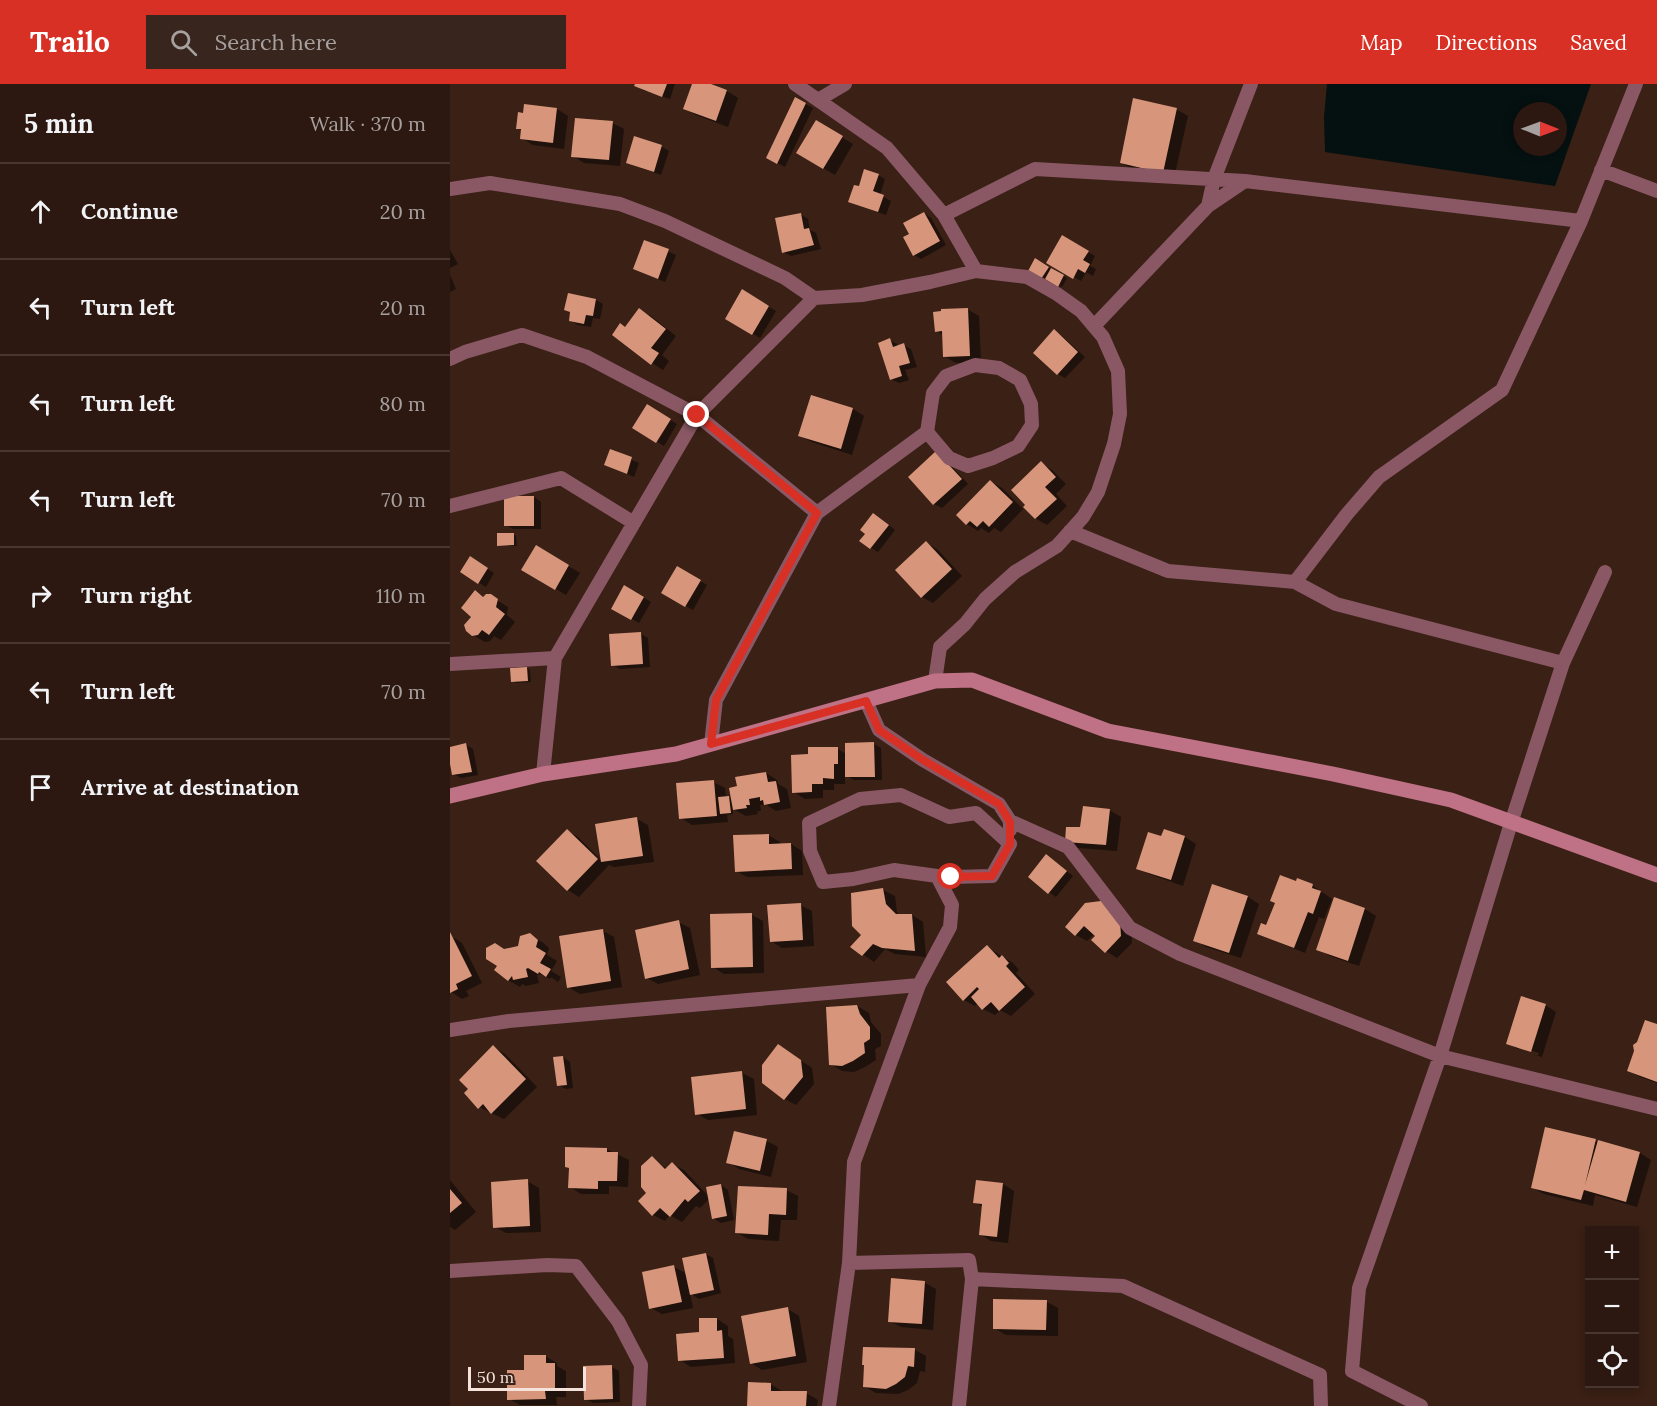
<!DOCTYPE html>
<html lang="en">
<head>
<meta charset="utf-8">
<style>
	:root { --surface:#2c1810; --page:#38251e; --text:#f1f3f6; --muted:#a6a09f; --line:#483730; --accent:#d93025 }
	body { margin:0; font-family:Lora,serif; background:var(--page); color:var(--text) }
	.controls { position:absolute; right:18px; bottom:18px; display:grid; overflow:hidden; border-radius:0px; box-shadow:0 3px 9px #0003 }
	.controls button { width:54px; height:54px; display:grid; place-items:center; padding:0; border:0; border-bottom:2px solid var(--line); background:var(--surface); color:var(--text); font:30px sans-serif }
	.compass { position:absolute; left:1063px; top:18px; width:54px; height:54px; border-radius:50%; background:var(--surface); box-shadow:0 3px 9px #0003; rotate:91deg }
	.scale { position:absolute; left:18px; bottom:15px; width:118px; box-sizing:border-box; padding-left:6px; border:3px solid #f5e3db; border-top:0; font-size:16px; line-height:21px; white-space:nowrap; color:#f5e3db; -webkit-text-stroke:4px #3a2015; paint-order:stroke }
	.stop { position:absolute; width:18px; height:18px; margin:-14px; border:4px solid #d93025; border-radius:50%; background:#fff }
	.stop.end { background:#d93025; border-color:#fff; box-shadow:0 2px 6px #0008 }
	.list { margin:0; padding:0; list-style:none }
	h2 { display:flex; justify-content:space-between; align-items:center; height:78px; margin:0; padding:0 24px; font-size:26px }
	h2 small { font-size:20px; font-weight:400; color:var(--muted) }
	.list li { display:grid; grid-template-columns:39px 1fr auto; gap:18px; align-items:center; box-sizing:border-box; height:96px; padding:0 24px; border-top:2px solid var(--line) }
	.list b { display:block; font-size:22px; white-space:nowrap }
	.list em { font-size:20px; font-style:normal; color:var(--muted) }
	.icon { flex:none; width:33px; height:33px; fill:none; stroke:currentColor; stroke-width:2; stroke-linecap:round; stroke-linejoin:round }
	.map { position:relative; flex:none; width:1207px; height:1322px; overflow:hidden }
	header { display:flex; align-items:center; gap:36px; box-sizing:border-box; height:84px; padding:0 30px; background:var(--accent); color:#fff }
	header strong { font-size:28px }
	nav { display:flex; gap:33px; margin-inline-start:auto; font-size:21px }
	.search { width:420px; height:54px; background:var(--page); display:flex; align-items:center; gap:15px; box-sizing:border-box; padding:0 21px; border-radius:0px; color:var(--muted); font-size:22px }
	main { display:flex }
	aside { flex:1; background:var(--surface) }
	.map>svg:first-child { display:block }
	.water { fill:#051010; fill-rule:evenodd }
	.shadow { fill:#0007 }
	.building { fill:#d7967b }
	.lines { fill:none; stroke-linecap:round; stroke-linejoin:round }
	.street { stroke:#895864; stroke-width:14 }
	.secondary { stroke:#bf7186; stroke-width:15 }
	.route { stroke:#d93025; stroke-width:8 }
</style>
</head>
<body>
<header>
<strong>Trailo</strong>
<div class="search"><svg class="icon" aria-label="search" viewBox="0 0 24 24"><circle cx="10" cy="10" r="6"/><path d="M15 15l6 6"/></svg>Search here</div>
<nav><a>Map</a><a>Directions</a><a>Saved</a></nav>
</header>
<main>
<aside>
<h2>5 min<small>Walk · 370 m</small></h2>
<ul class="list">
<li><svg class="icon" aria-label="ahead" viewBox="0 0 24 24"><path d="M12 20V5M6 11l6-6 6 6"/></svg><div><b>Continue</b></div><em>20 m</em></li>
<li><svg class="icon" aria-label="left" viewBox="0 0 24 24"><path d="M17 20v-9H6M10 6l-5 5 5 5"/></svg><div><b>Turn left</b></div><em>20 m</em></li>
<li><svg class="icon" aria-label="left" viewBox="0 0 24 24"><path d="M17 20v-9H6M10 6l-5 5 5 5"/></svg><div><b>Turn left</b></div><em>80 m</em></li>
<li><svg class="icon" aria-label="left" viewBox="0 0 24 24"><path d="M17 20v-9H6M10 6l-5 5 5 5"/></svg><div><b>Turn left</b></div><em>70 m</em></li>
<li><svg class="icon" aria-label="right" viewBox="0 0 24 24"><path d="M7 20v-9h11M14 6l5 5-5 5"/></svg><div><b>Turn right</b></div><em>110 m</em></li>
<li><svg class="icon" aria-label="left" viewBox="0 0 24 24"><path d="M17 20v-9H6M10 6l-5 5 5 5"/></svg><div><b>Turn left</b></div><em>70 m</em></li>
<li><svg class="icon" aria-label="arrive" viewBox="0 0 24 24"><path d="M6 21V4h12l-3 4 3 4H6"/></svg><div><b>Arrive at destination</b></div></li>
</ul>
</aside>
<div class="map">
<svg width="1207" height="1322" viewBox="0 0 1207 1322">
	<rect width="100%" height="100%" fill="#3a2015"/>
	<path class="water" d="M877,0H1141L1105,102L875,68L874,33ZM1072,27H1108V63H1072Z"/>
	<path class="shadow" d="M186,0H225L220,15L193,6L186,2Z
		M244,0H256L277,7L288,14L278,43L246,31L235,25Z
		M346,15L363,24L335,83L325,78Z
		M76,21L107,25L118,32L114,65L83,61L72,54L73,47L67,44L75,30Z
		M726,25L738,32L724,94L683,85L671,79Z
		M367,38L403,60L385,91L373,84Z
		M162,39L174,45L170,82L134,79L123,72Z
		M185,54L212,63L219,67L211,91L185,82L178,78Z
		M428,91L435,95L430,111L441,117L436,131L407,121L400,117L410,104Z
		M474,129L481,134L496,161L471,175L464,171L461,151Z
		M350,130L358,135L360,146L366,149L371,165L341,172L333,168Z
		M612,153L645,172L640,182L646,185L643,192L636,188L631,197L598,178Z
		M195,158L226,171L215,198L185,185Z
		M0,166L8,180L0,184Z
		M586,176L617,194L612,203L580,186Z
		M0,191L6,205L0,208Z
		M293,208L326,227L310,254L277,234Z
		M146,216L153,220L150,235L143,234L141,243L128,241L120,236L122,229L116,226Z
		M517,225L529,232L531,278L506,279L494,272L493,251L486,247L493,229Z
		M189,226L201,232L226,252L212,271L219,277L213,286L202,279L176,244Z
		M605,247L612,252L635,273L615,294L608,290L585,269Z
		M439,256L447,260L448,263L453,261L461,265L467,283L455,286L459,296L449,299L441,295Z
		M197,322L227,340L214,362L184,343Z
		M403,325L414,332L402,371L362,358L350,352Z
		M161,367L189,379L184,393L156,381Z
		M493,373L518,400L492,424L484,420L460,393Z
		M591,379L602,386L616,400L606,410L617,422L597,441L585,434Z
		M541,398L552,404L573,425L551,448L544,444L539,449L531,444L528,447L517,440Z
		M84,413L91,418V445H63L56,441Z
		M431,435L445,446L428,468L421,464Z
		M63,450L66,452L67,462H51L48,461Z
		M477,459L488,466L512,492L483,519L472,513Z
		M86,463L130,489L116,511L73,485Z
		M21,474L44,489L36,503L12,488Z
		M228,484L257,501L243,526L213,509Z
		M175,503L201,518L189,539L163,524Z
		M25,508L35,514L40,512L58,523L57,531L65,538L51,556L44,552L40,557L35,558L23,551Z
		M191,550L198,554L200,583L170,585L163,581Z
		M77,584L80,586L81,598L66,599L63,597Z
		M396,660H424L431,664L432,696H404L395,691V700H384V706H373V714L355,715L344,708L360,672L388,665L396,670Z
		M16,661L23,665L28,691L11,694L3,690L0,664Z
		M316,689L327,696L328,700L337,705L341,724L326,727L315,720L310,721L311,727H307L308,730L296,732L283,725V730L277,731L278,738L242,741L231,734L263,698L275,704L276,714L279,713L283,716Z
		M659,726L671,733L667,767L628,764L617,758L632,745Z
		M187,735L198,741L204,778L164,783L159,781L129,813L118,806L88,777L117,747L128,753L152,777Z
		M715,747L735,753L746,760L733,802L699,790L688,784L712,754Z
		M318,751L330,758V761L341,760L352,767L353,791L297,793L286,787Z
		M597,772L623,792L606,813L599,808Z
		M848,796L863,802L882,815L874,835L869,833L855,869L820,855L809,849L817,843Z
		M763,802L798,813L809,820L791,874L756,863L745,856Z
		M433,806L445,812L447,828L450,831H462L473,838L476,873L445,870L435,865L424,878L402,863L413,851Z
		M885,815L915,825L926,832L909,882L880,872L868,866Z
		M636,820L681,845L682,859L667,874L656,867L645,849L637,857L626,851Z
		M350,821L362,827L364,862L332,864L321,857Z
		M302,831L313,837L314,889L274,890L263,883Z
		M228,838L240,844L250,891L208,900L197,894Z
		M153,847L164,853L172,903L130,910L118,903Z
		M80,851L92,858L99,864L97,871L107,877L101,887L111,893L108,898L101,893L100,895L90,890L87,891L89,899L76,902L72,900L70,903L58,896L55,866L69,863Z
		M1,852L12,859L32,899L16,907L19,912L12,915L0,907Z
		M537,863L563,879L569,886L566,889L585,910L561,932L550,926L545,931L533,925L528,919L525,922L514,916Z
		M1095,921L1106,928L1092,973L1068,966L1088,972L1089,969L1068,962V965L1058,960Z
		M407,922L419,929L421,938L431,950V962L425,965L426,976L415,983L404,988L392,987L380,980Z
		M1196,938L1207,941V999L1190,993L1179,987Z
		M329,962L362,984L364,1000L346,1021L335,1015Z
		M44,963L55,970L87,1003L54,1035L29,1023Z
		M113,973L120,978L123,1004L116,1005L108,1001Z
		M292,989L304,995L307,1031L258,1036L247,1030Z
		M285,1049L317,1057L328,1063L321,1093L289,1085L278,1078Z
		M1145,1057L1190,1069L1201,1076L1187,1123L1145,1111L1143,1122L1094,1110L1083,1104Z
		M156,1065L179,1076L178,1103L159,1102V1110H131L120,1103V1085L116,1083Z
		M202,1074L217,1085L222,1080L234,1086L259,1113L271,1101L278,1106L284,1136L271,1139L263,1134L259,1115L250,1124L246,1122L232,1138L220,1131L215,1137L203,1131L190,1117L199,1109Z
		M0,1096L26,1128L5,1146L0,1143Z
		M77,1097L89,1104L91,1148L56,1149L45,1143Z
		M553,1100L564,1107L558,1159L541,1157L530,1150L533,1123L525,1118Z
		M336,1106L348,1112L347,1136H331L329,1157L298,1155L286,1148Z
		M255,1170L263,1174L271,1209L249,1215L240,1209L243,1224L212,1230L201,1224L224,1183L237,1190Z
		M475,1199L486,1205L483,1246L451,1243L439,1237Z
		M597,1218L608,1224V1252L556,1251L544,1244Z
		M338,1225L349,1232L357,1278L312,1286L301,1279Z
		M267,1235L278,1242V1252L283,1255L285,1279L241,1283L230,1276L251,1250Z
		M465,1266L476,1272L475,1288L470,1287L467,1299L458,1306L448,1310L426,1309L414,1302Z
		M95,1272L107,1279V1282L116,1287V1313H106L107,1321H70L59,1315L76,1287Z
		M162,1283L169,1287L170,1318L143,1319L136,1315Z
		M320,1300L332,1307V1309H356L368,1316L367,1322H299Z"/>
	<path class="building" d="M185,0H217L212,13L184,2Z
		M242,0H261L277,6L266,37L233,25Z
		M345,13L356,19L327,80L316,74Z
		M683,14L727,24L713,89L670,79Z
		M74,20L107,24L103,59L70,55L71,45H66L68,28L73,29Z
		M125,34L163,37L159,76L121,73Z
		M366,36L393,52L373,85L346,69Z
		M184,52L212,61L204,88L176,79Z
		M414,85L429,90L423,107L434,111L428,128L398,118L404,101L409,102Z
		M474,128L490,157L463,172L453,153L459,150L453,139Z
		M351,129L354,145L359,144L364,161L332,169L325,134Z
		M612,151L639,167L633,176L640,180L635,189L628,185L623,195L596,179Z
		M194,156L219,165L208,195L183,185Z
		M585,174L599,183L591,195L578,187Z
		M601,184L614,191L608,203L595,195Z
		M292,205L319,222L302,251L275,235Z
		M118,209L146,215L143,232L136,231L134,240L119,237L120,228L114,226Z
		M189,224L216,245L201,264L209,269L201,281L162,251L170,239L175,243Z
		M518,224L520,272L493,273L492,247L485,248L483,228L491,227V225Z
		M604,245L628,268L607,291L583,269Z
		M440,254L443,263L454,259L460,279L449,282L452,292L440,296L428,259Z
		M361,311L403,324L391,365L348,352Z
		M197,320L221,335L206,359L182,344Z
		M160,365L182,373L177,390L154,381Z
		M486,367L512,395L483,421L458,393Z
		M591,377L606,393L595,403L607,415L585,435L573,423L575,421L561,406Z
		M540,396L563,418L539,443L533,437L527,443L520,437L516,441L506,431Z
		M54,412H84V442H54Z
		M423,429L439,441L420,465L409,457L415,450L410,446Z
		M47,449H64V461L47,462Z
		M476,457L502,485L471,514L445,486Z
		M86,461L119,481L105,506L71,486Z
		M20,472L38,484L28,500L10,488Z
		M227,482L251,496L235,523L211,509Z
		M174,501L194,513L181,536L161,525Z
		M25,506L33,513L36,510H41L48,515L46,523L55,530L39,551L32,546L28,551L22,552L16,547L14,541L21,533L11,524Z
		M191,548L193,580L161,582L159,550Z
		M77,583L78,597L61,598L60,584Z
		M424,658L425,693H395V659Z
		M16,659L22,688L2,691L0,680V663Z
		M358,663H388V680H384V695L373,694V700H362V708L342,709L341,671L358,670Z
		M316,688L318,698L326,697L330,718L314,721L313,716L310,717V713L299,715L300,721H296L297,724L283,726L279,704L287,702L285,693Z
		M264,696L267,732L229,735L226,699Z
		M279,712L281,729L270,730L268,713Z
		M633,722L660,725L656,761L615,758L616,743H630Z
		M187,733L193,772L151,778L145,740Z
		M117,745L148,775L117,807L86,777Z
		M714,745L735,752L721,796L686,785L698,748L711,752Z
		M319,750V760L341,759L342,785L285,788L283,751Z
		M596,770L617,787L598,810L578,793Z
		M830,791L846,797L847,794L863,800L862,804L871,807L863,830L858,828L844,864L807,850L811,839L816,841L825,819L820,817Z
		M762,800L798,812L779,869L743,857Z
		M433,804L436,820L446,830H462L465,867L432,864L423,860L412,872L400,863L411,851L402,842L401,809Z
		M884,813L915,824L898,877L866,866Z
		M651,817L670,837L671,852L655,869L641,856L645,852L634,842L625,852L615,843L635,819Z
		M351,819L353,856L320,858L317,821Z
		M302,829L303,883L261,884L260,830Z
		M229,836L239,885L195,895L185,846Z
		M153,845L161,897L117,904L109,852Z
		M0,848L22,892L6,900L8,905L0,909Z
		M80,849L88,856L86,863L96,869L90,879L101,885L96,893L89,888L88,890L78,884L76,885L78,893L63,896L62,892L58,897L44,886L47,882L36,875V864L45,859L54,865L68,862L70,852Z
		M537,861L549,874L552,871L559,879L556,882L575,903L549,927L541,918L532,926L521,913L529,905L527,903L513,917L496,898Z
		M1071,912L1096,920L1081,968L1056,960Z
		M407,921L410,930L420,943V955L414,959L415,969L403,977L392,982L379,981L376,923Z
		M1195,936L1207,940V998L1177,987L1184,967L1183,961L1187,958Z
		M328,960L351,976L353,993L334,1016L312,999V981Z
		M43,961L76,995L41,1030L33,1020L28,1025L14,1009L18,1005L9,996Z
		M113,972L117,1001L107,1002L103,973Z
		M292,987L296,1025L245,1031L241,993Z
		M1095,1043L1146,1055L1135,1101L1148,1056L1190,1068L1176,1118L1134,1106L1131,1116L1081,1104Z
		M284,1047L317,1055L310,1087L276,1079Z
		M115,1063L157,1064V1068H168L167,1097H148V1105L118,1104L119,1084L115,1083Z
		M202,1072L215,1085L222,1078L250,1107L238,1118L235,1115L220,1133L210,1124L202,1132L188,1117L196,1109L191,1103V1082Z
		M78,1095L80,1142L43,1144L41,1098Z
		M526,1096L553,1099L547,1153L529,1151L532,1120L523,1119Z
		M271,1100L277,1132L262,1135L256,1103Z
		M288,1102L337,1104L336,1131L319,1130L318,1151L285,1149Z
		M0,1105L12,1119L0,1129Z
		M256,1169L264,1206L240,1211L232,1174Z
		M224,1181L232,1218L199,1225L192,1188Z
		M441,1194L475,1197L472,1240L438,1238Z
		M543,1215L597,1216L596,1246L543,1245Z
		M338,1223L346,1272L300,1280L291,1232Z
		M249,1234H267V1247L272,1246L274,1274L228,1277L226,1250L249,1248Z
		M413,1263L465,1264L464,1283L458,1282L455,1293L446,1300L436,1305L413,1303L414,1281H412Z
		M74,1271H96V1279H105V1307H95L96,1315L57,1316V1286H74Z
		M162,1281L163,1315L134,1316L133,1282Z
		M298,1298L321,1299V1307H357L356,1322H297Z"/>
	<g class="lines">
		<path class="street" d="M345,0L437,64L494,131
			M368,16L395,0
			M1151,86L1207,107
			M795,97L1131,137L1052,306L929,393L897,430L845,498
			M0,105L40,99L170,120L215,137L335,194L364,214L412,211L480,198L526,187L577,193L607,210L631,227L653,253L668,287L670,330L664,360L648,408L633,433L607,462L565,488L535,515L515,540L490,563L485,597
			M758,122L764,95L801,0
			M1131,137L1186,0
			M526,187L494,131L585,85L795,97L758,122L645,241
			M0,275L15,268L72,251L137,273L247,331L364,214
			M0,422L111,394L184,439
			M1113,579L1155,488
			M0,580L105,574
			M416,617L429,646L473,676L549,720L560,737V746
			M261,660L266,616L367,429L477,348L499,374L518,382L543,374L568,362L582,341L581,320L570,296L549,284L525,281L496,292L483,309L477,348
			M93,690L105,574L247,331L367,429
			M560,737L618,763L680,844L730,870L990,972L1061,739L1113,579L886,520L845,498L718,487L620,447
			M469,901L404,1078L399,1179L519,1176L522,1195L509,1322
			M0,946L59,937L469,901L500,843L502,821L487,792L444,786L403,795L373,798L360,767L359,739L410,715L451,711L499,733L526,729L560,760L542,792L501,793L487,792
			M0,1187L97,1181L126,1182L168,1237L191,1281L189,1322
			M522,1195L673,1202L870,1291L871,1322
			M379,1322L399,1179
			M971,1322L902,1287L909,1204L990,972L1207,1025"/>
		<path class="secondary" d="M0,712L93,690L226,670L485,597L522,596L658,647L883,690L1001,716L1207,791"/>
	</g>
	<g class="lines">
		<path class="route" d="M247,331L367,429L266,616L261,660L416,617L429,646L473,676L549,720L560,738V760L542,792L501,793"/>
	</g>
</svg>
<div class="controls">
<button>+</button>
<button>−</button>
<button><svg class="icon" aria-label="locate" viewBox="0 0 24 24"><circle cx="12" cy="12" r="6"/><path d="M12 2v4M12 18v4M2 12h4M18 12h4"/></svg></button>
</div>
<svg class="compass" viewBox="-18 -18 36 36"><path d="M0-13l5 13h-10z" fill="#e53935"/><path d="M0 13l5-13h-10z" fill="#a6a09f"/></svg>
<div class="scale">50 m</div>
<div class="stop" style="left:501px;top:793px"></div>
<div class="stop end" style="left:247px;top:331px"></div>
</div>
</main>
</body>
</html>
